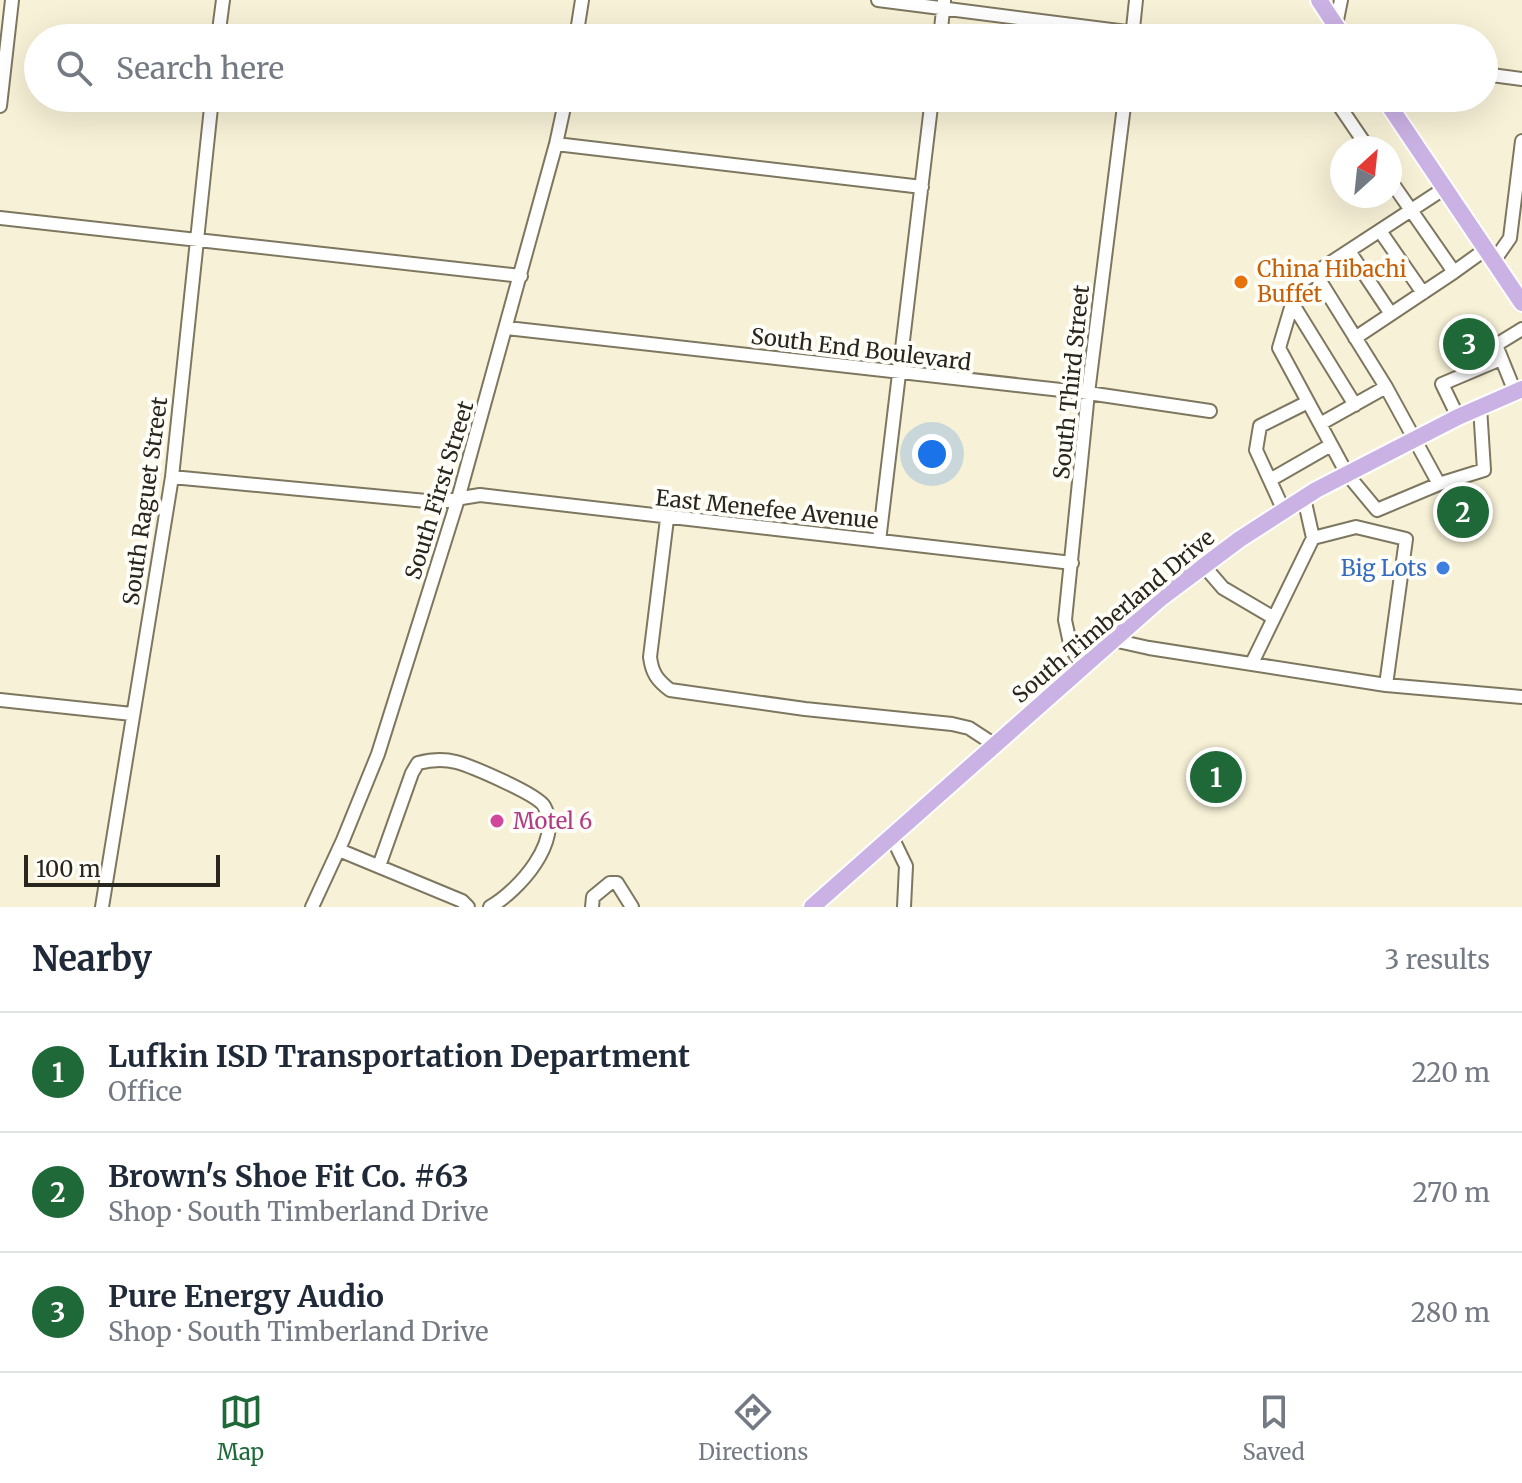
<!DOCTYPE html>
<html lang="en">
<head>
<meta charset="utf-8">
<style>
	:root { --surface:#fff; --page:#f2f2f3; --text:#1f2937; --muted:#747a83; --line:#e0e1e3; --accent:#1e6937 }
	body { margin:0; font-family:Merriweather,serif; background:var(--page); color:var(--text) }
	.compass { position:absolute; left:1330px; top:136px; width:72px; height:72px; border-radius:50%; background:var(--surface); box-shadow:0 8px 32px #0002; rotate:27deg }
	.scale { position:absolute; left:24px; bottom:20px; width:196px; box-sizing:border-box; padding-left:8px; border:4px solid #29261d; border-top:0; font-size:22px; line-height:28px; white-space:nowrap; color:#29261d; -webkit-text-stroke:6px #fffef9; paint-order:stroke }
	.you { position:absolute; left:932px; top:454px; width:28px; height:28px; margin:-20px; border:6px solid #fff; border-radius:50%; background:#1a73e8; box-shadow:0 0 0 12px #1a73e833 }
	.badge { display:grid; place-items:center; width:52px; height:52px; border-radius:50%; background:var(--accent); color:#fff; font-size:26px; font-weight:700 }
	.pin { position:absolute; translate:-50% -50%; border:4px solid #fff; box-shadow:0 2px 8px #0006 }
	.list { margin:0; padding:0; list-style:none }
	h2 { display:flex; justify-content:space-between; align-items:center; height:104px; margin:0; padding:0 32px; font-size:34px }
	h2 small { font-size:26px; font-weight:400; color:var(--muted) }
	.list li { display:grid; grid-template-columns:52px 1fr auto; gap:24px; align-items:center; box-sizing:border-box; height:120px; padding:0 32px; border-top:2px solid var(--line) }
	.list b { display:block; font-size:30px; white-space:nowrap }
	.list p { margin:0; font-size:26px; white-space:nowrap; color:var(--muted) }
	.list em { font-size:26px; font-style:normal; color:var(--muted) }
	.icon { flex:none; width:44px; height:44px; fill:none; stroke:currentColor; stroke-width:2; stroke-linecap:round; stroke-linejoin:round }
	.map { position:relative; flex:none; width:1522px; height:907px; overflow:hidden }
	.search { position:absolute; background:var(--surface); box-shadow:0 8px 32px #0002; left:24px; right:24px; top:24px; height:88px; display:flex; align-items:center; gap:20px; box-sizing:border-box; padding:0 28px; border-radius:44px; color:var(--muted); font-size:30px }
	.sheet { height:464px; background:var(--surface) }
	nav { display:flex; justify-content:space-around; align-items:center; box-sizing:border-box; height:112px; border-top:2px solid var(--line); background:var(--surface); font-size:22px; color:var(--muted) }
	nav a { display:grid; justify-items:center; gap:4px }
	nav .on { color:var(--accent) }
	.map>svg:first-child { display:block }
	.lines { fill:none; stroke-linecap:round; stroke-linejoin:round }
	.minor-casing { stroke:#7d7760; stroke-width:16 }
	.major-casing { stroke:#fff; stroke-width:20 }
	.minor { stroke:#fff; stroke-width:12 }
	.major { stroke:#cab2e4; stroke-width:16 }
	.food-dot { fill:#e8710a; stroke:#fffef9; stroke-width:3 }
	.shop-dot { fill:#3f7fe0; stroke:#fffef9; stroke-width:3 }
	.hotel-dot { fill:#d1479c; stroke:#fffef9; stroke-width:3 }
	.labels { text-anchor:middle; stroke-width:8; stroke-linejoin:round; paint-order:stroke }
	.food-label { font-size:22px; fill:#c56008; stroke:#fffef9; text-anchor:start }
	.street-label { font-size:22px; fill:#29261d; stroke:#fffef9 }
	.shop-label { font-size:22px; fill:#366cbe; stroke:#fffef9; text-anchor:end }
	.hotel-label { font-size:22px; fill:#b23c85; stroke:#fffef9; text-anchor:start }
</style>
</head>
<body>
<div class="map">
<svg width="1522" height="907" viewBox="0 0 1522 907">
	<rect width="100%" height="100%" fill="#f7f1d7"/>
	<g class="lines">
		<defs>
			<path id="minor" d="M878,0L1174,38
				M1336,25L1341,0
				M218,34L262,38
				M218,38L223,0
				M576,38L582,0
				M940,38L944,1
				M1132,38L1136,0
				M1484,74L1522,79
				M1334,98L1368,148
				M0,106L12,0
				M556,144L922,187
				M1390,180L1454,272L1486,249
				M1445,188L1298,284L1279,348L1347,474L1377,510L1439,484L1484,470L1480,407
				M0,218L521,276
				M1380,231L1423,293
				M1349,251L1391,314
				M1494,261L1510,238L1522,141
				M1315,273L1386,387L1439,484
				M1292,303L1355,405
				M507,328L1088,393L1210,411
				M1355,338L1454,272
				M1515,392L1496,345L1522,329
				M1458,417L1442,384L1501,359
				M1320,424L1386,387
				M172,477L437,502L480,495L1072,563
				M1270,480L1331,445
				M1284,511L1256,450L1260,426L1308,402
				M667,519L650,657C652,673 657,680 670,690L805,709L952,724L969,728L995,745
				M879,541L932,98
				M1204,566L1223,588L1274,618
				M1113,640L1149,648L1386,685L1406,539L1356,527L1313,538L1304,498
				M1252,663L1313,538
				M1083,666L1071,648L1065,620L1088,393L1125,98
				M1386,685L1522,697
				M0,700L132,714
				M891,835L906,866L904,907
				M339,850L462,901L468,907
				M379,866L412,773L418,763C430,760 444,759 456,762C471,766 537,794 544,806C564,841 518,891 490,907
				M102,907L172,477L212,98
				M312,907L343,840L378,754L458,499L556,144L566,98
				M592,907L593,897L610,883H617L632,907"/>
			<path id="major" d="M1319,0L1344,38
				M1384,98L1522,303
				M812,907L1161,598L1240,539L1316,490L1458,417L1522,389"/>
		</defs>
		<use href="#minor" class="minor-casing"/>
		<use href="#major" class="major-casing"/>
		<use href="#minor" class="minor"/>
		<use href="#major" class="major"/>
	</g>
	<circle class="food-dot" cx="1241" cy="282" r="8"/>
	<circle class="shop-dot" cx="1443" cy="568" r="8"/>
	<circle class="hotel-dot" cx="497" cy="821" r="8"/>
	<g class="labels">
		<g class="food-label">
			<text x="1257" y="277">China Hibachi<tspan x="1257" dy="25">Buffet</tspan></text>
		</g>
		<g class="street-label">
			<text transform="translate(861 349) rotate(7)" y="8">South End Boulevard</text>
			<text transform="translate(1071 382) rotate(-84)" y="8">South Third Street</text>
			<text transform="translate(439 490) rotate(-73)" y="8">South First Street</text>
			<text transform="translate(145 501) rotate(-82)" y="8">South Raguet Street</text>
			<text transform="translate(767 509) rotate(6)" y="8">East Menefee Avenue</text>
			<text transform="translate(1113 616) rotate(-40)" y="8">South Timberland Drive</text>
		</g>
		<g class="shop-label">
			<text x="1427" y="576">Big Lots</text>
		</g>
		<g class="hotel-label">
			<text x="513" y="829">Motel 6</text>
		</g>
	</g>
</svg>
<svg class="compass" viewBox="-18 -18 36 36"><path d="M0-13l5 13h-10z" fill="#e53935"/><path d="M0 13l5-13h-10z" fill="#747a83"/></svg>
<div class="scale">100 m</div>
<div class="you"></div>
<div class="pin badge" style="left:1216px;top:777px">1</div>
<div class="pin badge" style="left:1463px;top:512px">2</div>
<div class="pin badge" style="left:1469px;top:344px">3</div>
<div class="search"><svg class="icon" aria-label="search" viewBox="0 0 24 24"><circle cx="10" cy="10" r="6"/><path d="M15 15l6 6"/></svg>Search here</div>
</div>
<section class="sheet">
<h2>Nearby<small>3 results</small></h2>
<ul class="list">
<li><span class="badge">1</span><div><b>Lufkin ISD Transportation Department</b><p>Office</p></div><em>220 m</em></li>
<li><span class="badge">2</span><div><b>Brown's Shoe Fit Co. #63</b><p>Shop · South Timberland Drive</p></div><em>270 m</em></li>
<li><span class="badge">3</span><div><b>Pure Energy Audio</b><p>Shop · South Timberland Drive</p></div><em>280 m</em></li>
</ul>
</section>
<nav>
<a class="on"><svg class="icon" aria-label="map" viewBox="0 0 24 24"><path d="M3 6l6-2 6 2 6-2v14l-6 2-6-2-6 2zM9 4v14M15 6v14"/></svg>Map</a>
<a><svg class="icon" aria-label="directions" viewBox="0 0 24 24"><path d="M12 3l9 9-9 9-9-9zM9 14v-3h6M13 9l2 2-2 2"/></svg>Directions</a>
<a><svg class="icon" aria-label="saved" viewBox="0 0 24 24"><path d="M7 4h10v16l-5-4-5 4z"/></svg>Saved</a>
</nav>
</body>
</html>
